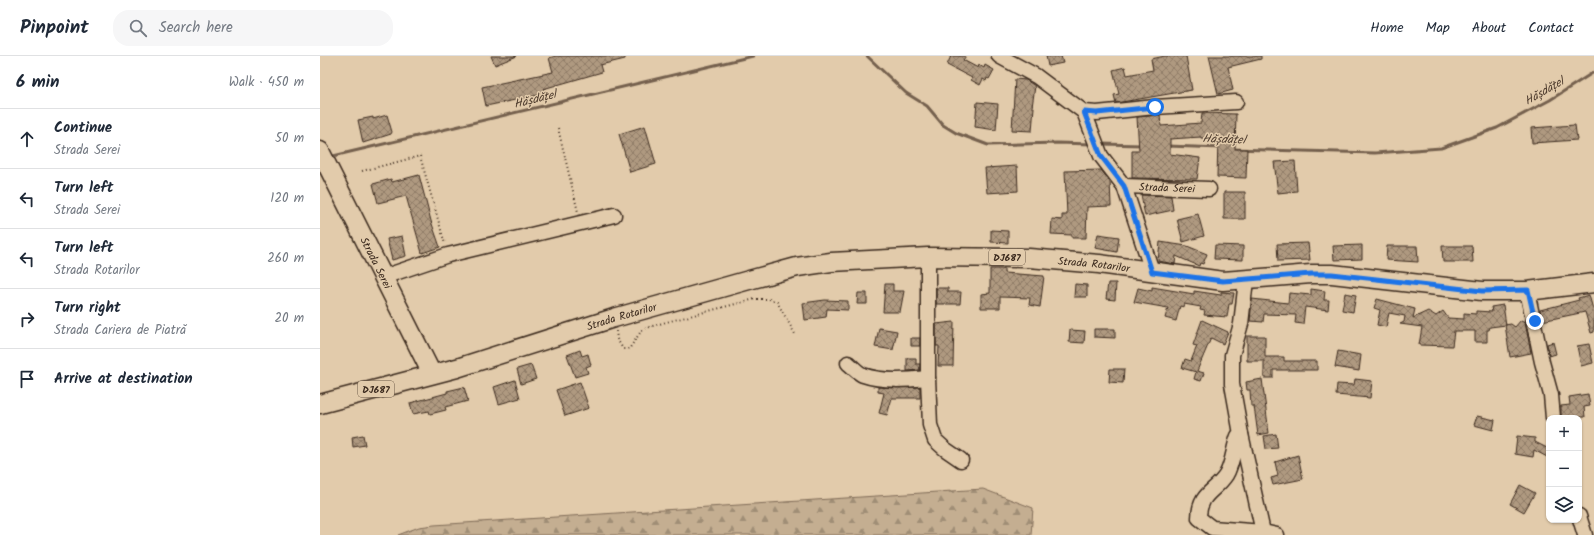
<!DOCTYPE html>
<html lang="en">
<head>
<meta charset="utf-8">
<style>
	:root { --surface:#fff; --page:#f6f6f7; --text:#1f2937; --muted:#747a83; --line:#e0e1e3 }
	body { margin:0; font-family:Kalam,sans-serif; background:var(--page); color:var(--text) }
	.controls { position:absolute; right:12px; bottom:12px; display:grid; overflow:hidden; border-radius:8px; box-shadow:0 1px 3px #0004 }
	.controls button { width:36px; height:36px; display:grid; place-items:center; padding:0; border:0; border-bottom:1px solid var(--line); background:var(--surface); color:var(--text); font:20px sans-serif }
	.stop { position:absolute; width:12px; height:12px; margin:-9px; border:3px solid #1a73e8; border-radius:50%; background:#fff }
	.stop.end { background:#1a73e8; border-color:#fff; box-shadow:0 1px 4px #0008 }
	.list { margin:0; padding:0; list-style:none }
	h2 { display:flex; justify-content:space-between; align-items:center; height:52px; margin:0; padding:0 16px; font-size:17px }
	h2 small { font-size:13px; font-weight:400; color:var(--muted) }
	.list li { display:grid; grid-template-columns:26px 1fr auto; gap:12px; align-items:center; box-sizing:border-box; height:60px; padding:0 16px; border-top:1px solid var(--line) }
	.list b { display:block; font-size:15px; white-space:nowrap }
	.list p { margin:0; font-size:13px; white-space:nowrap; color:var(--muted) }
	.list em { font-size:13px; font-style:normal; color:var(--muted) }
	.icon { flex:none; width:22px; height:22px; fill:none; stroke:currentColor; stroke-width:2; stroke-linecap:round; stroke-linejoin:round }
	.map { position:relative; flex:none; width:1274px; height:479px; overflow:hidden }
	header { display:flex; align-items:center; gap:24px; box-sizing:border-box; height:56px; padding:0 20px; background:var(--surface); border-bottom:1px solid var(--line) }
	header strong { font-size:19px }
	nav { display:flex; gap:22px; margin-inline-start:auto; font-size:14px }
	.search { width:280px; height:36px; background:var(--page); display:flex; align-items:center; gap:10px; box-sizing:border-box; padding:0 14px; border-radius:16px; color:var(--muted); font-size:15px }
	main { display:flex }
	aside { flex:1; background:var(--surface) }
	.map>svg:first-child { display:block }
	.forest { fill:url(#forest-firs); stroke:#806c58 }
	.lines { fill:none; stroke-linecap:round; stroke-linejoin:round }
	.stream { stroke:#74614e; stroke-width:3 }
	.building { fill:url(#building-cross-hatch); stroke:#3b2a1e }
	.minor-casing { stroke:#3b2a1e; stroke-width:17 }
	.major-casing { stroke:#3b2a1e; stroke-width:21 }
	.path { stroke:#3b2a1e; stroke-width:2; stroke-dasharray:1 3; stroke-linecap:butt }
	.minor { stroke:#e2cbab; stroke-width:14 }
	.major { stroke:#e2cbab; stroke-width:18 }
	.route { stroke:#1a73e8; stroke-width:5 }
	.labels { text-anchor:middle; stroke-width:3; stroke-linejoin:round; paint-order:stroke }
	.shield { fill:#e2cbab; stroke:#6d5a48; stroke-width:1 }
	.shield-label { font-size:10px; font-weight:bold; fill:#3b2a1e }
	.street-label { font-size:11px; fill:#3b2a1e; stroke:#e2cbab }
	.water-label { font-size:12px; font-style:italic; fill:#4e3c2e; stroke:#e2cbab }
</style>
</head>
<body>
<header>
<strong>Pinpoint</strong>
<div class="search"><svg class="icon" aria-label="search" viewBox="0 0 24 24"><circle cx="10" cy="10" r="6"/><path d="M15 15l6 6"/></svg>Search here</div>
<nav><a>Home</a><a>Map</a><a>About</a><a>Contact</a></nav>
</header>
<main>
<aside>
<h2>6 min<small>Walk · 450 m</small></h2>
<ul class="list">
<li><svg class="icon" aria-label="ahead" viewBox="0 0 24 24"><path d="M12 20V5M6 11l6-6 6 6"/></svg><div><b>Continue</b><p>Strada Serei</p></div><em>50 m</em></li>
<li><svg class="icon" aria-label="left" viewBox="0 0 24 24"><path d="M17 20v-9H6M10 6l-5 5 5 5"/></svg><div><b>Turn left</b><p>Strada Serei</p></div><em>120 m</em></li>
<li><svg class="icon" aria-label="left" viewBox="0 0 24 24"><path d="M17 20v-9H6M10 6l-5 5 5 5"/></svg><div><b>Turn left</b><p>Strada Rotarilor</p></div><em>260 m</em></li>
<li><svg class="icon" aria-label="right" viewBox="0 0 24 24"><path d="M7 20v-9h11M14 6l5 5-5 5"/></svg><div><b>Turn right</b><p>Strada Cariera de Piatră</p></div><em>20 m</em></li>
<li><svg class="icon" aria-label="arrive" viewBox="0 0 24 24"><path d="M6 21V4h12l-3 4 3 4H6"/></svg><div><b>Arrive at destination</b></div></li>
</ul>
</aside>
<div class="map">
<svg width="1274" height="479" viewBox="0 0 1274 479">
	<defs>
		<pattern id="forest-firs" width="22" height="20" patternUnits="userSpaceOnUse"><rect width="22" height="20" fill="#c4ae91"/><path d="M5 1l3.5 6h-7zM16 11l3.5 6h-7z" fill="#a08e76"/></pattern>
		<pattern id="building-cross-hatch" width="8" height="8" patternUnits="userSpaceOnUse"><rect width="8" height="8" fill="#af9980"/><path d="M0 0l8 8M0 8l8-8" fill="none" stroke="#907d68"/></pattern>
	</defs>
	<rect width="100%" height="100%" fill="#e2cbab"/>
	<filter id="ink" filterUnits="userSpaceOnUse"><feTurbulence type="fractalNoise" baseFrequency=".025" numOctaves="2"/><feDisplacementMap in="SourceGraphic" scale="8" xChannelSelector="R" yChannelSelector="G"/><feConvolveMatrix kernelMatrix="1 2 1 2 8 2 1 2 1" color-interpolation-filters="sRGB"/></filter>
	<g filter="url(#ink)">
		<path class="forest" d="M663,433L713,452L711,479H78L99,471L114,469Z"/>
		<g class="lines">
			<path class="stream" d="M547,0L586,37L607,50L623,69L636,77L668,89L737,87L772,88
				M781,88L822,89
				M847,90L902,92
				M911,93L1055,97L1121,92L1177,72L1230,44L1274,16
				M9,101L433,0"/>
		</g>
		<path class="building" d="M171,0H197L175,9Z
			M236,0H305V3L280,9L282,16L223,33L224,38L166,50L162,31L233,16L229,2Z
			M631,0H646L643,4L658,12L659,9L664,12L665,9L674,14L669,23L667,22L666,25L663,23L660,29L651,24L652,22L627,9Z
			M726,0H741L743,7L728,10Z
			M845,0H866L872,34L796,47L794,39L799,38L793,14L805,11L807,19L833,14L831,3Z
			M889,0H941V3L908,11L913,34L898,38Z
			M695,23L706,24L715,30L712,51H714L712,75L692,74Z
			M657,46L678,48L676,74L655,71Z
			M882,57L916,58L915,93H927L926,122L897,121L898,83L881,82V81L850,83V98L880,102L877,123L812,122V95H819L817,61L840,59L841,70L881,67Z
			M67,59L72,76L71,78L43,87L38,64L53,61V63Z
			M1255,69L1257,84L1212,87L1211,72Z
			M325,70L336,108L310,116L299,78Z
			M975,105L977,135L958,137L954,106Z
			M697,110L698,135L667,137L665,112Z
			M781,114L790,125L791,150L767,151L766,182H752V179L731,178L732,163L742,164V159H747L745,115Z
			M99,119L111,165L120,191L102,197L86,140L58,147L53,128L71,123L72,126Z
			M904,136H925V163H904Z
			M821,139L851,140L853,154L825,160Z
			M878,158L884,180L863,186L857,163Z
			M671,174L688,175V187L671,186Z
			M778,178L799,181L797,196L775,192Z
			M82,180L86,200L72,204L67,183Z
			M840,186L867,190L887,198L883,208L880,207L879,210L856,200L855,208L838,205Z
			M988,187L990,204L958,205L957,188Z
			M895,189L923,190V204L894,203Z
			M1042,189V203L1014,204L1013,190Z
			M1067,190H1097L1098,206L1066,204Z
			M1122,190H1152L1153,206H1123Z
			M670,213H684V217L724,220L720,251L709,249L710,242L680,241V252H661V238L670,237Z
			M788,227H796L795,244L786,243Z
			M565,228H573V235H584L580,256H563Z
			M755,228L767,229V241H754Z
			M832,231L874,238V235L901,239V236L914,237L912,248H909L907,261L884,259L885,255L880,254L881,251L864,248V251L860,250L856,265L845,262L848,252L814,246L818,232L832,235Z
			M616,232H628V236H641L640,248H616Z
			M991,233L1005,235L1004,244H1009L1008,254L985,251L983,268L975,267L976,259L944,258L943,266L930,265L932,243L968,247L969,237L991,239Z
			M538,237H547V248H537Z
			M1025,237L1036,239L1033,256L1022,254Z
			M1269,239L1274,257V276L1271,277L1265,256L1222,265L1220,254L1259,244L1258,242Z
			M1057,243L1095,253L1093,262L1108,255L1116,260L1123,255L1128,262L1144,263V257L1156,258V255L1172,256L1171,251L1183,249L1186,269L1170,271L1169,274H1167V286H1155V275H1134L1132,290L1099,289L1102,271L1080,268L1084,266L1085,260L1069,257L1066,271L1057,269L1060,254L1054,252Z
			M505,244L528,245V254L507,253L506,261L485,264L483,247Z
			M882,264L908,276L903,288L891,282L877,315L884,317L881,325L874,323L876,316L862,312L865,303L871,305L877,290L873,289Z
			M1201,264L1205,266L1211,297L1190,301L1185,269L1191,268L1195,271Z
			M634,266L633,310H618L619,290H616V268Z
			M559,272L577,275L573,294L555,291Z
			M774,273H795V282L774,281Z
			M750,274L765,275L764,287L749,286Z
			M927,280H945V301H964V305H997V314H953V322H944V305H927Z
			M591,282H600V290H591Z
			M1233,286L1236,298L1229,300L1227,288Z
			M1269,288L1273,307L1261,310L1257,290Z
			M260,294L262,300L268,298L271,309L266,311L268,317L255,321L247,299Z
			M1018,295L1041,299L1039,315L1015,311Z
			M587,302H596V308H600V314L587,315Z
			M211,309L216,323L201,328L197,313Z
			M790,313H804L803,327L789,326Z
			M942,323L949,377L938,379L934,350H931L930,334H927L926,326Z
			M1035,323L1052,325L1050,342L1016,339L1017,328L1034,329Z
			M195,324L200,342L179,348L174,331Z
			M260,326L269,352L245,360L236,334Z
			M144,331L148,345L125,351L126,354L110,358L109,355L93,358L90,347L127,337V335Z
			M558,331H600V342H572L567,359L559,357L564,337L558,336Z
			M1268,338L1270,350L1264,351L1265,361L1241,362V350L1250,349L1249,341Z
			M1157,360L1175,364L1173,374L1154,369Z
			M956,378L958,392L946,393L944,380Z
			M43,379L45,389L33,391L32,381Z
			M1197,380L1215,382V386L1229,393V402L1214,394L1213,401L1195,398Z
			M978,399L983,423L953,429L951,422L958,420L955,406Z
			M1200,429L1215,437L1204,456L1190,448Z"/>
		<g class="lines">
			<defs>
				<g id="minor">
					<path d="M679,0L716,20L764,56L781,100L804,130L832,215"/>
					<path d="M764,56L777,57L835,51L916,46"/>
					<path id="s1" d="M804,130L889,133"/>
					<path d="M608,201V322L610,369L615,384L625,393L641,404"/>
					<path d="M63,221L128,199L294,159"/>
					<path d="M926,224L921,268L912,299V328L921,378L943,476L957,479"/>
					<path d="M1207,235L1222,306L1231,339L1233,362"/>
					<path d="M528,307C533,311 538,317 543,319C563,326 587,324 608,322"/>
					<path d="M921,378L918,380C913,393 913,407 906,419C895,436 879,437 879,462L892,472L943,476"/>
					<path d="M1259,460L1265,479"/>
				</g>
				<g id="major">
					<path id="s2" d="M0,95L112,318"/>
					<path id="s3" d="M0,348L137,312L294,262L429,224L477,211L511,206L608,201L709,202L779,208L903,225L991,218H1012L1162,235H1207L1274,227"/>
				</g>
			</defs>
			<use href="#minor" class="minor-casing"/>
			<use href="#major" class="major-casing"/>
			<path class="path" d="M238,72L258,156
				M42,115L100,100L125,188
				M296,275L297,283L303,293H309L322,274L335,269L435,243H449L457,246L475,278"/>
			<use href="#minor" class="minor"/>
			<use href="#major" class="major"/>
		</g>
	</g>
	<g class="lines" filter="url(#ink)">
		<path class="route" d="M835,51L777,57L764,56L781,100L804,130L832,216L903,225L991,218H1012L1162,235L1208,234L1215,265"/>
	</g>
	<g class="labels">
		<g class="shield">
			<rect x="669" y="193" width="36" height="16" rx="3"/>
			<rect x="38" y="325" width="36" height="16" rx="3"/>
		</g>
		<g class="shield-label">
			<text x="687" y="205">DJ687</text>
			<text x="56" y="337">DJ687</text>
		</g>
		<g class="street-label">
			<text dy="4" stroke="none"><textPath href="#s1" startOffset="43">Strada Serei</textPath></text>
			<text dy="4" stroke="none"><textPath href="#s2" startOffset="125">Strada Serei</textPath></text>
			<text dy="4" stroke="none"><textPath href="#s3" startOffset="794">Strada Rotarilor</textPath></text>
			<text dy="4" stroke="none"><textPath href="#s3" startOffset="314">Strada Rotarilor</textPath></text>
		</g>
		<g class="water-label">
			<text transform="translate(1224 35) rotate(-30)" y="4">Hășdățel</text>
			<text transform="translate(215 43) rotate(-14)" y="4">Hășdățel</text>
			<text transform="translate(904 83) rotate(2)" y="4">Hășdățel</text>
		</g>
	</g>
</svg>
<div class="controls">
<button>+</button>
<button>−</button>
<button><svg class="icon" aria-label="layers" viewBox="0 0 24 24"><path d="M12 4l9 5-9 5-9-5zM3 14l9 5 9-5"/></svg></button>
</div>
<div class="stop" style="left:835px;top:51px"></div>
<div class="stop end" style="left:1215px;top:265px"></div>
</div>
</main>
</body>
</html>
